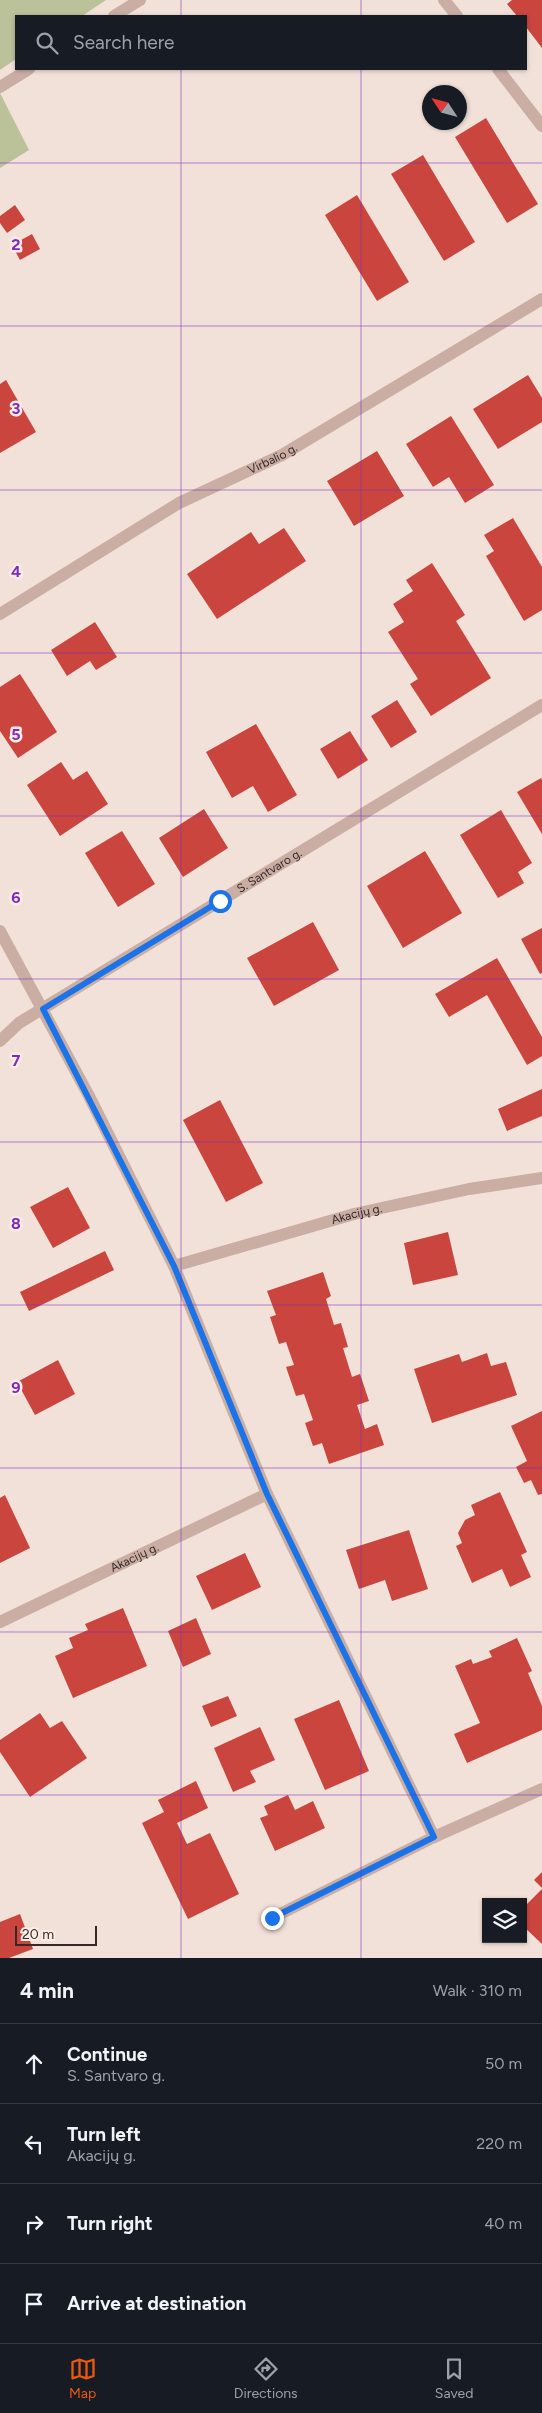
<!DOCTYPE html>
<html lang="en">
<head>
<meta charset="utf-8">
<style>
	:root { --surface:#171b24; --page:#20242c; --text:#f1f3f6; --muted:#9ea1a6; --line:#363941; --accent:#ea580c }
	body { margin:0; font-family:Figtree,sans-serif; background:var(--page); color:var(--text) }
	.controls { position:absolute; right:15px; bottom:15px; display:grid; overflow:hidden; border-radius:0px; box-shadow:0 1px 4px #0004 }
	.controls button { width:45px; height:45px; display:grid; place-items:center; padding:0; border:0; border-bottom:1px solid var(--line); background:var(--surface); color:var(--text); font:25px sans-serif }
	.compass { position:absolute; left:422px; top:85px; width:45px; height:45px; border-radius:50%; background:var(--surface); box-shadow:0 1px 4px #0004; rotate:306deg }
	.scale { position:absolute; left:15px; bottom:12px; width:82px; box-sizing:border-box; padding-left:5px; border:2px solid #352826; border-top:0; font-size:14px; line-height:18px; white-space:nowrap; color:#352826; -webkit-text-stroke:4px #faece4; paint-order:stroke }
	.stop { position:absolute; width:15px; height:15px; margin:-11px; border:4px solid #1a73e8; border-radius:50%; background:#fff }
	.stop.end { background:#1a73e8; border-color:#fff; box-shadow:0 1px 5px #0008 }
	.list { margin:0; padding:0; list-style:none }
	h2 { display:flex; justify-content:space-between; align-items:center; height:65px; margin:0; padding:0 20px; font-size:21px }
	h2 small { font-size:16px; font-weight:400; color:var(--muted) }
	.list li { display:grid; grid-template-columns:32px 1fr auto; gap:15px; align-items:center; box-sizing:border-box; height:80px; padding:0 20px; border-top:1px solid var(--line) }
	.list b { display:block; font-size:19px; white-space:nowrap }
	.list p { margin:0; font-size:16px; white-space:nowrap; color:var(--muted) }
	.list em { font-size:16px; font-style:normal; color:var(--muted) }
	.icon { flex:none; width:28px; height:28px; fill:none; stroke:currentColor; stroke-width:2; stroke-linecap:round; stroke-linejoin:round }
	.map { position:relative; flex:none; width:542px; height:1958px; overflow:hidden }
	.search { position:absolute; background:var(--surface); box-shadow:0 1px 4px #0004; left:15px; right:15px; top:15px; height:55px; display:flex; align-items:center; gap:12px; box-sizing:border-box; padding:0 18px; border-radius:0px; color:var(--muted); font-size:19px }
	.sheet { height:385px; background:var(--surface) }
	nav { display:flex; justify-content:space-around; align-items:center; box-sizing:border-box; height:70px; border-top:1px solid var(--line); background:var(--surface); font-size:14px; color:var(--muted) }
	nav a { display:grid; justify-items:center; gap:2px }
	nav .on { color:var(--accent) }
	.map>svg:first-child { display:block }
	.green { fill:#bbc198 }
	.building { fill:#ca453e }
	.lines { fill:none; stroke-linecap:round; stroke-linejoin:round }
	.minor { stroke:#caaea4; stroke-width:12 }
	.route { stroke:#1a73e8; stroke-width:6 }
	.grid { fill:none; stroke:#7b2cbf; stroke-width:1; stroke-opacity:0.55 }
	.labels { text-anchor:middle; stroke-width:5; stroke-linejoin:round; paint-order:stroke }
	.street-label { font-size:12px; fill:#352826; stroke:#faece4 }
	.grid-label { font-size:16px; text-anchor:middle; font-weight:bold; fill:#7b2cbf; stroke:#faece4; stroke-width:5; stroke-linejoin:round; paint-order:stroke }
</style>
</head>
<body>
<div class="map">
<svg width="542" height="1958" viewBox="0 0 542 1958">
	<rect width="100%" height="100%" fill="#f2e1d8"/>
	<path class="green" d="M0,0H106L82,16H16V59L0,70Z
		M0,93L29,150L0,168Z"/>
	<path class="building" d="M512,0H542V48L526,27V16H517L507,4Z
		M486,118L538,204L507,223L455,137Z
		M423,155L475,242L444,261L391,174Z
		M357,195L409,282L377,301L325,215Z
		M15,205L25,220L7,233L0,223V216Z
		M32,234L40,249L20,260L12,245Z
		M528,375L542,398V422L498,449L473,409Z
		M6,380L36,432L0,453V384Z
		M451,416L494,485L465,503L449,477L433,487L406,444Z
		M377,451L404,496L354,526L327,481Z
		M513,518L542,567V610L524,621L486,556L494,551L484,535Z
		M284,528L306,561L217,619L187,574L251,532L259,544Z
		M432,563L465,615L456,621L491,678L431,716L410,684L418,679L388,632L404,622L393,604L413,591L406,580Z
		M95,622L117,657L96,670L90,661L67,676L51,650Z
		M20,674L57,732L18,758L0,731V687Z
		M397,700L417,732L391,748L371,716Z
		M256,724L297,795L268,812L253,786L232,798L206,752Z
		M350,731L368,760L338,779L320,749Z
		M61,762L73,780L87,771L108,804L60,836L27,785Z
		M541,778L542,780V834L517,792Z
		M204,809L228,848L183,877L159,838Z
		M501,810L532,863L518,872L524,883L498,898L460,835Z
		M122,831L155,884L118,907L85,853Z
		M425,851L462,913L403,948L367,886Z
		M313,922L339,970L274,1006L247,958Z
		M542,928V973L540,974L521,939Z
		M497,958L542,1037V1056L527,1065L487,995L449,1017L435,994Z
		M542,1089V1116L507,1131L498,1109Z
		M220,1100L263,1183L226,1202L183,1120Z
		M68,1187L90,1228L53,1248L30,1207Z
		M448,1232L458,1275L413,1285L404,1243Z
		M105,1251L114,1270L29,1311L20,1292Z
		M323,1272L331,1296L326,1299L334,1325L341,1323L348,1347L343,1348L352,1377L360,1374L369,1401L357,1405L365,1429L377,1424L384,1445L329,1464L322,1443L313,1446L305,1423L313,1420L304,1394L296,1396L286,1367L294,1365L286,1342L279,1344L270,1317L276,1315L267,1291Z
		M487,1353L491,1366L506,1362L517,1395L432,1423L414,1369L459,1354L462,1362Z
		M58,1360L75,1394L35,1415L17,1382Z
		M542,1411V1494L538,1495L531,1480L524,1483L516,1467L527,1461L511,1426Z
		M500,1492L527,1552L521,1555L531,1577L510,1587L502,1569L472,1583L456,1546L462,1543L458,1533L465,1520L475,1515L471,1505Z
		M5,1495L30,1548L0,1563V1498Z
		M409,1530L428,1589L392,1601L385,1580L359,1589L346,1550Z
		M245,1553L261,1587L212,1610L196,1576Z
		M123,1608L147,1666L73,1698L55,1656L73,1648L69,1638L88,1630L85,1624Z
		M196,1618L211,1654L183,1667L168,1631Z
		M517,1638L532,1671L528,1673L542,1706V1730L467,1763L454,1734L480,1723L455,1666L471,1659L473,1664L492,1657L489,1651Z
		M228,1696L237,1716L211,1727L202,1706Z
		M339,1700L369,1771L325,1790L294,1719Z
		M40,1713L50,1728L62,1721L87,1758L30,1797L0,1752V1740Z
		M260,1727L275,1760L250,1771L256,1782L233,1792L214,1748Z
		M196,1781L208,1808L177,1823L187,1844L210,1833L239,1894L188,1919L142,1823L164,1812L158,1800Z
		M288,1795L295,1810L313,1801L325,1828L275,1851L260,1818L268,1815L264,1806Z
		M542,1872V1888L534,1880Z
		M542,1889V1944L523,1926V1908Z
		M20,1914L33,1949L9,1958H0V1922Z"/>
	<g class="lines">
		<g class="minor">
			<path d="M444,0L457,16"/>
			<path d="M114,16L140,0"/>
			<path d="M498,69L542,126"/>
			<path d="M0,87L29,69"/>
			<path id="s1" d="M0,614L179,503L282,455L542,299"/>
			<path d="M0,931L89,1096L174,1266L267,1494L434,1837"/>
			<path id="s2" d="M0,1041L19,1023L542,705"/>
			<path id="s3" d="M174,1266L354,1214L469,1189L542,1178"/>
			<path id="s4" d="M0,1622L267,1494"/>
			<path d="M272,1918L434,1837L542,1789"/>
		</g>
	</g>
	<g class="lines">
		<path class="route" d="M220,901L43,1009L174,1266L267,1494L434,1837L272,1918"/>
	</g>
	<path class="grid" d="M181,0V16M361,0V16M181,69V1958M361,69V1958M0,163H542M0,326H542M0,490H542M0,653H542M0,816H542M0,979H542M0,1142H542M0,1305H542M0,1468H542M0,1632H542M0,1795H542"/>
	<g class="labels">
		<g class="street-label">
			<text dy="4" stroke="none"><textPath href="#s1" startOffset="314">Virbalio g.</textPath></text>
			<text dy="4" stroke="none"><textPath href="#s2" startOffset="319">S. Santvaro g.</textPath></text>
			<text dy="4" stroke="none"><textPath href="#s3" startOffset="190">Akacijų g.</textPath></text>
			<text dy="4" stroke="none"><textPath href="#s4" startOffset="149">Akacijų g.</textPath></text>
		</g>
	</g>
	<g class="grid-label">
		<text x="16" y="250">2</text>
		<text x="16" y="414">3</text>
		<text x="16" y="577">4</text>
		<text x="16" y="740">5</text>
		<text x="16" y="903">6</text>
		<text x="16" y="1066">7</text>
		<text x="16" y="1229">8</text>
		<text x="16" y="1393">9</text>
	</g>
</svg>
<div class="controls">
<button><svg class="icon" aria-label="layers" viewBox="0 0 24 24"><path d="M12 4l9 5-9 5-9-5zM3 14l9 5 9-5"/></svg></button>
</div>
<svg class="compass" viewBox="-18 -18 36 36"><path d="M0-13l5 13h-10z" fill="#e53935"/><path d="M0 13l5-13h-10z" fill="#9ea1a6"/></svg>
<div class="scale">20 m</div>
<div class="stop" style="left:220px;top:901px"></div>
<div class="stop end" style="left:272px;top:1918px"></div>
<div class="search"><svg class="icon" aria-label="search" viewBox="0 0 24 24"><circle cx="10" cy="10" r="6"/><path d="M15 15l6 6"/></svg>Search here</div>
</div>
<section class="sheet">
<h2>4 min<small>Walk · 310 m</small></h2>
<ul class="list">
<li><svg class="icon" aria-label="ahead" viewBox="0 0 24 24"><path d="M12 20V5M6 11l6-6 6 6"/></svg><div><b>Continue</b><p>S. Santvaro g.</p></div><em>50 m</em></li>
<li><svg class="icon" aria-label="left" viewBox="0 0 24 24"><path d="M17 20v-9H6M10 6l-5 5 5 5"/></svg><div><b>Turn left</b><p>Akacijų g.</p></div><em>220 m</em></li>
<li><svg class="icon" aria-label="right" viewBox="0 0 24 24"><path d="M7 20v-9h11M14 6l5 5-5 5"/></svg><div><b>Turn right</b></div><em>40 m</em></li>
<li><svg class="icon" aria-label="arrive" viewBox="0 0 24 24"><path d="M6 21V4h12l-3 4 3 4H6"/></svg><div><b>Arrive at destination</b></div></li>
</ul>
</section>
<nav>
<a class="on"><svg class="icon" aria-label="map" viewBox="0 0 24 24"><path d="M3 6l6-2 6 2 6-2v14l-6 2-6-2-6 2zM9 4v14M15 6v14"/></svg>Map</a>
<a><svg class="icon" aria-label="directions" viewBox="0 0 24 24"><path d="M12 3l9 9-9 9-9-9zM9 14v-3h6M13 9l2 2-2 2"/></svg>Directions</a>
<a><svg class="icon" aria-label="saved" viewBox="0 0 24 24"><path d="M7 4h10v16l-5-4-5 4z"/></svg>Saved</a>
</nav>
</body>
</html>
